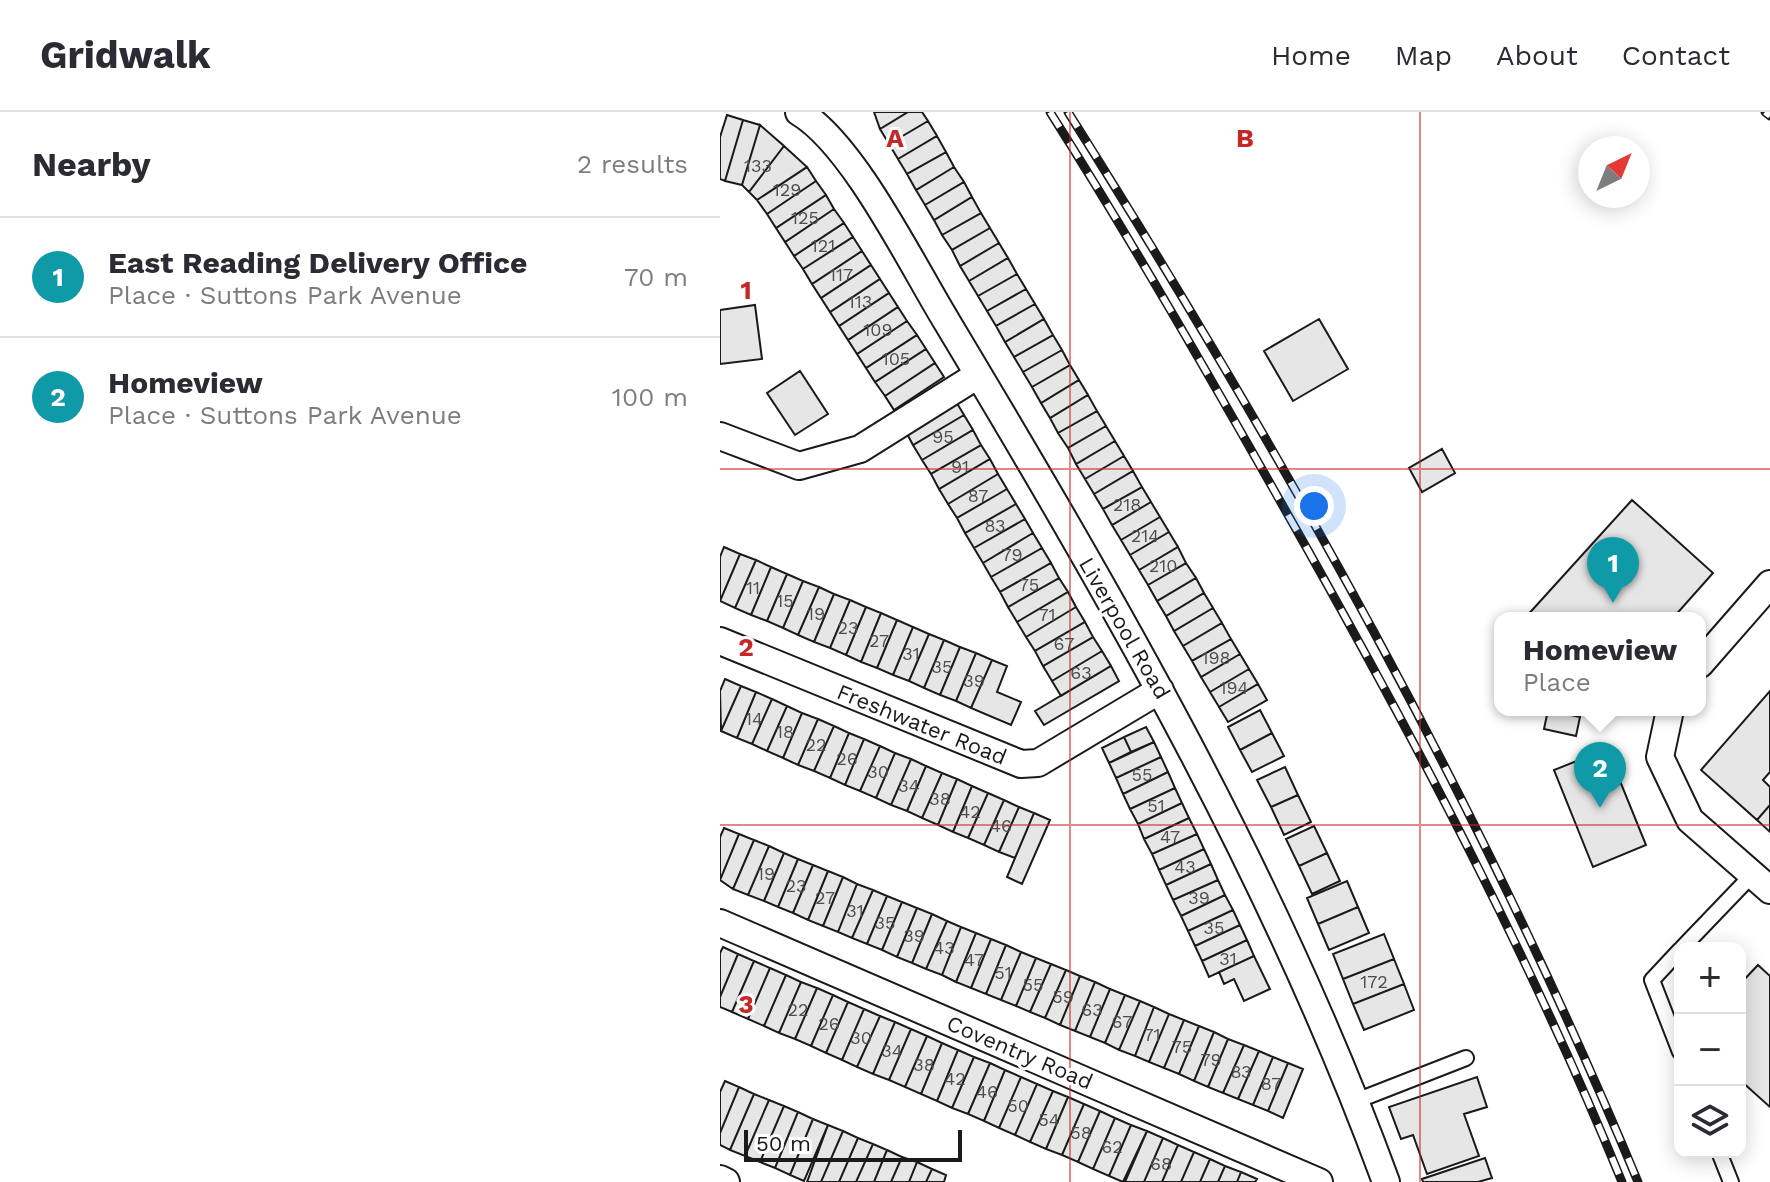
<!DOCTYPE html>
<html lang="en">
<head>
<meta charset="utf-8">
<style>
	:root { --surface:#fff; --page:#f7f7f7; --text:#2b2b33; --muted:#7c7c81; --line:#e1e1e2; --accent:#c62828 }
	body { margin:0; font-family:"Work Sans",sans-serif; background:var(--page); color:var(--text) }
	.controls { position:absolute; right:24px; bottom:24px; display:grid; overflow:hidden; border-radius:16px; box-shadow:0 4px 20px #0003 }
	.controls button { width:72px; height:72px; display:grid; place-items:center; padding:0; border:0; border-bottom:2px solid var(--line); background:var(--surface); color:var(--text); font:40px sans-serif }
	.compass { position:absolute; left:858px; top:24px; width:72px; height:72px; border-radius:50%; background:var(--surface); box-shadow:0 4px 20px #0003; rotate:43deg }
	.scale { position:absolute; left:24px; bottom:20px; width:218px; box-sizing:border-box; padding-left:8px; border:4px solid #1a1a1a; border-top:0; font-size:22px; line-height:28px; white-space:nowrap; color:#1a1a1a; -webkit-text-stroke:6px #fff; paint-order:stroke }
	.you { position:absolute; left:594px; top:394px; width:28px; height:28px; margin:-20px; border:6px solid #fff; border-radius:50%; background:#1a73e8; box-shadow:0 0 0 12px #1a73e833 }
	.badge { display:grid; place-items:center; width:52px; height:52px; border-radius:50%; background:var(--accent); color:#fff; font-size:26px; font-weight:700 }
	.pin { position:absolute; translate:-50% -66px; filter:drop-shadow(0 2px 4px #0008) }
	.pin::after { content:''; position:absolute; top:42px; width:28px; height:24px; background:inherit; clip-path:polygon(0 0,100% 0,50% 100%) }
	.popup { position:absolute; left:774px; top:500px; width:212px; height:104px; box-sizing:border-box; display:grid; place-content:center; border-radius:16px; background:var(--surface); filter:drop-shadow(0 2px 6px #0005); font-size:26px; white-space:nowrap; color:var(--muted) }
	.popup b { font-size:30px; color:var(--text) }
	.popup::after { content:''; position:absolute; left:50%; top:100%; margin-left:-16px; border:16px solid transparent; border-top-color:var(--surface) }
	.list { margin:0; padding:0; list-style:none }
	h2 { display:flex; justify-content:space-between; align-items:center; height:104px; margin:0; padding:0 32px; font-size:34px }
	h2 small { font-size:26px; font-weight:400; color:var(--muted) }
	.list li { display:grid; grid-template-columns:52px 1fr auto; gap:24px; align-items:center; box-sizing:border-box; height:120px; padding:0 32px; border-top:2px solid var(--line) }
	.list b { display:block; font-size:30px; white-space:nowrap }
	.list p { margin:0; font-size:26px; white-space:nowrap; color:var(--muted) }
	.list em { font-size:26px; font-style:normal; color:var(--muted) }
	.icon { flex:none; width:44px; height:44px; fill:none; stroke:currentColor; stroke-width:2; stroke-linecap:round; stroke-linejoin:round }
	.map { position:relative; flex:none; width:1050px; height:1070px; overflow:hidden }
	header { display:flex; align-items:center; gap:48px; box-sizing:border-box; height:112px; padding:0 40px; background:var(--surface); border-bottom:2px solid var(--line) }
	header strong { font-size:38px }
	nav { display:flex; gap:44px; margin-inline-start:auto; font-size:28px }
	main { display:flex }
	aside { flex:1; background:var(--surface) }
	.map>svg:first-child { display:block }
	.building { fill:#e6e6e6; stroke:#1a1a1a; stroke-width:2 }
	.lines { fill:none; stroke-linecap:round; stroke-linejoin:round }
	.service-casing { stroke:#1a1a1a; stroke-width:18 }
	.minor-casing { stroke:#1a1a1a; stroke-width:30 }
	.service { stroke:#fff; stroke-width:14 }
	.minor { stroke:#fff; stroke-width:26 }
	.rail-casing { stroke:#1a1a1a; stroke-width:9 }
	.rail { stroke:#fff; stroke-width:6; stroke-dasharray:18; stroke-linecap:butt }
	.grid { fill:none; stroke:#c62828; stroke-width:2; stroke-opacity:0.55 }
	.labels { text-anchor:middle; stroke-width:6; stroke-linejoin:round; paint-order:stroke }
	.number-label { font-size:18px; fill:#4d4d4d }
	.street-label { font-size:22px; fill:#1a1a1a; stroke:#fff }
	.grid-label { font-size:26px; text-anchor:middle; font-weight:bold; fill:#c62828; stroke:#fff; stroke-width:6; stroke-linejoin:round; paint-order:stroke }
</style>
</head>
<body>
<header>
<strong>Gridwalk</strong>
<nav><a>Home</a><a>Map</a><a>About</a><a>Contact</a></nav>
</header>
<main>
<aside>
<h2>Nearby<small>2 results</small></h2>
<ul class="list">
<li><span class="badge" style="background:#0f9aa8">1</span><div><b>East Reading Delivery Office</b><p>Place · Suttons Park Avenue</p></div><em>70 m</em></li>
<li><span class="badge" style="background:#0f9aa8">2</span><div><b>Homeview</b><p>Place · Suttons Park Avenue</p></div><em>100 m</em></li>
</ul>
</aside>
<div class="map">
<svg width="1050" height="1070" viewBox="0 0 1050 1070">
	<rect width="100%" height="100%" fill="#fff"/>
	<path class="building" d="M154,0H188L160,17Z
		M188,0H202L208,9L169,32L160,17Z
		M7,3L23,8L5,69L0,67V25Z
		M23,8L40,13L22,73L5,69Z
		M208,9L217,24L178,47L169,32Z
		M40,13L64,34L29,80L22,73Z
		M217,24L226,40L187,62L178,47Z
		M64,34L87,55L37,88L29,80Z
		M226,40L234,55L196,78L187,62Z
		M87,55L96,69L47,102L37,88Z
		M234,55L244,70L205,93L196,78Z
		M96,69L106,83L56,116L47,102Z
		M244,70L252,85L214,108L205,93Z
		M106,83L114,97L65,130L56,116Z
		M252,85L261,101L222,123L214,108Z
		M114,97L124,111L74,144L65,130Z
		M261,101L270,116L232,138L222,123Z
		M124,111L133,125L83,157L74,144Z
		M270,116L279,131L240,154L232,138Z
		M133,125L142,139L92,172L83,157Z
		M279,131L288,146L249,169L240,154Z
		M142,139L151,153L101,186L92,172Z
		M288,146L297,162L258,184L249,169Z
		M151,153L160,167L110,200L101,186Z
		M297,162L306,177L267,199L258,184Z
		M160,167L169,181L119,214L110,200Z
		M306,177L315,192L276,214L267,199Z
		M169,181L178,195L128,228L119,214Z
		M315,192L324,207L285,230L276,214Z
		M35,193L42,247L0,252V198Z
		M178,195L187,209L137,242L128,228Z
		M324,207L333,223L294,245L285,230Z
		M599,207L628,257L573,289L544,239Z
		M187,209L197,223L146,256L137,242Z
		M197,223L206,237L155,270L146,256Z
		M333,223L342,238L303,260L294,245Z
		M206,237L215,251L165,284L155,270Z
		M342,238L350,253L312,275L303,260Z
		M215,251L224,265L174,298L165,284Z
		M350,253L359,268L321,291L312,275Z
		M80,259L108,302L75,323L47,281Z
		M359,268L368,283L330,306L321,291Z
		M368,283L377,299L338,321L330,306Z
		M235,288L244,303L193,333L185,318Z
		M377,299L386,314L348,336L338,321Z
		M244,303L253,318L202,348L193,333Z
		M386,314L395,329L356,352L348,336Z
		M253,318L261,333L211,362L202,348Z
		M395,329L404,344L365,367L356,352Z
		M261,333L270,347L219,377L211,362Z
		M722,337L735,361L702,380L689,356Z
		M404,344L413,359L374,382L365,367Z
		M270,347L278,362L228,392L219,377Z
		M413,359L422,375L383,397L374,382Z
		M278,362L287,377L237,406L228,392Z
		M422,375L431,390L392,413L383,397Z
		M287,377L296,392L245,421L237,406Z
		M912,388L993,461L953,506H805Z
		M431,390L440,405L401,428L392,413Z
		M296,392L305,407L254,436L245,421Z
		M440,405L449,420L410,443L401,428Z
		M305,407L313,421L263,451L254,436Z
		M449,420L458,435L419,458L410,443Z
		M313,421L322,436L271,465L263,451Z
		M4,435L20,442L0,489V445Z
		M458,435L466,451L428,473L419,458Z
		M322,436L331,451L280,480L271,465Z
		M20,442L36,448L15,496L0,489Z
		M36,448L51,455L31,503L15,496Z
		M331,451L339,466L288,495L280,480Z
		M466,451L476,466L437,489L428,473Z
		M51,455L67,462L47,509L31,503Z
		M67,462L83,469L63,516L47,509Z
		M339,466L348,480L297,510L288,495Z
		M476,466L484,481L446,504L437,489Z
		M83,469L99,475L78,523L63,516Z
		M99,475L114,482L94,530L78,523Z
		M348,480L356,495L306,525L297,510Z
		M484,481L493,496L454,519L446,504Z
		M114,482L130,488L110,536L94,530Z
		M130,488L146,495L126,543L110,536Z
		M146,495L161,501L141,550L126,543Z
		M356,495L365,510L315,539L306,525Z
		M493,496L502,511L463,534L454,519Z
		M161,501L177,508L157,556L141,550Z
		M177,508L193,515L173,563L157,556Z
		M365,510L373,525L323,554L315,539Z
		M502,511L511,527L472,549L463,534Z
		M193,515L209,522L189,569L173,563Z
		M209,522L224,528L204,576L189,569Z
		M373,525L382,539L332,569L323,554Z
		M511,527L520,542L481,565L472,549Z
		M224,528L240,535L220,583L204,576Z
		M240,535L256,541L236,589L220,583Z
		M382,539L391,554L341,584L332,569Z
		M256,541L272,548L251,596L236,589Z
		M520,542L529,557L490,580L481,565Z
		M272,548L287,554L277,580L301,590L291,613L251,596Z
		M391,554L399,569L324,613L315,599Z
		M529,557L538,572L499,595L490,580Z
		M5,567L21,574L1,619L0,579Z
		M538,572L547,588L508,610L499,595Z
		M21,574L36,580L17,626L1,619Z
		M1050,579V660L1043,668L1050,675V693L1037,708L981,658Z
		M36,580L52,587L32,632L17,626Z
		M52,587L67,594L47,639L32,632Z
		M67,594L82,601L63,646L47,639Z
		M540,598L552,621L520,638L508,615Z
		M828,598L860,605L856,624L824,617Z
		M82,601L98,607L78,653L63,646Z
		M98,607L114,614L94,659L78,653Z
		M114,614L129,621L110,666L94,659Z
		M426,615L434,630L411,640L404,625Z
		M129,621L144,627L125,673L110,666Z
		M552,621L564,644L532,660L520,638Z
		M404,625L411,640L389,651L382,636Z
		M144,627L160,634L140,679L125,673Z
		M434,630L441,645L396,666L389,651Z
		M160,634L175,641L156,686L140,679Z
		M887,637L926,733L873,755L834,658Z
		M175,641L191,647L171,693L156,686Z
		M441,645L448,660L403,682L396,666Z
		M191,647L206,654L187,699L171,693Z
		M206,654L222,661L202,706L187,699Z
		M565,655L578,683L551,695L537,668Z
		M448,660L455,676L410,697L403,682Z
		M222,661L237,667L218,713L202,706Z
		M237,667L252,674L233,720L218,713Z
		M252,674L268,681L248,726L233,720Z
		M455,676L462,691L418,712L410,697Z
		M268,681L284,688L264,733L248,726Z
		M578,683L591,710L564,723L551,695Z
		M284,688L299,695L279,740L264,733Z
		M462,691L469,706L424,727L418,712Z
		M1050,693V720L1037,708Z
		M299,695L314,701L295,746L279,740Z
		M314,701L330,708L302,772L287,765Z
		M469,706L477,722L432,742L424,727Z
		M594,714L607,741L579,754L566,727Z
		M4,716L19,722L0,768V725Z
		M19,722L34,728L13,777L0,768Z
		M477,722L484,737L439,758L432,742Z
		M34,728L49,734L28,783L13,777Z
		M49,734L64,741L44,789L28,783Z
		M484,737L491,752L446,773L439,758Z
		M64,741L78,747L58,795L44,789Z
		M607,741L620,769L592,782L579,754Z
		M78,747L93,753L73,801L58,795Z
		M491,752L498,768L453,788L446,773Z
		M93,753L108,759L88,808L73,801Z
		M108,759L123,765L103,814L88,808Z
		M123,765L137,772L118,820L103,814Z
		M498,768L505,783L461,804L453,788Z
		M627,769L638,795L598,812L587,786Z
		M137,772L153,778L132,826L118,820Z
		M153,778L167,784L147,832L132,826Z
		M505,783L513,798L468,819L461,804Z
		M167,784L182,790L162,838L147,832Z
		M182,790L197,796L177,845L162,838Z
		M638,795L649,821L609,838L598,812Z
		M197,796L212,802L192,851L177,845Z
		M513,798L520,813L475,834L468,819Z
		M212,802L227,809L206,857L192,851Z
		M227,809L241,815L222,863L206,857Z
		M520,813L527,828L482,849L475,834Z
		M241,815L256,821L236,870L222,863Z
		M256,821L271,827L251,876L236,870Z
		M664,822L674,847L623,867L613,842Z
		M271,827L286,833L266,882L251,876Z
		M527,828L534,844L489,865L482,849Z
		M286,833L301,840L281,888L266,882Z
		M3,835L18,842L0,885V841Z
		M301,840L316,846L296,894L281,888Z
		M18,842L34,849L12,900L0,895V885Z
		M534,844L550,877L524,889L514,867L504,872L499,860Z
		M316,846L331,852L310,900L296,894Z
		M674,847L684,872L633,892L623,867Z
		M34,849L50,856L28,907L12,900Z
		M331,852L346,858L325,906L310,900Z
		M1038,853L1050,864V995L1020,968V872Z
		M50,856L66,863L44,914L28,907Z
		M346,858L360,864L340,913L325,906Z
		M66,863L81,870L59,921L44,914Z
		M360,864L375,870L355,919L340,913Z
		M81,870L97,876L75,927L59,921Z
		M375,870L390,877L370,925L355,919Z
		M684,872L694,898L644,918L633,892Z
		M97,876L113,883L91,934L75,927Z
		M390,877L405,883L385,931L370,925Z
		M113,883L128,890L106,941L91,934Z
		M405,883L420,889L399,938L385,931Z
		M420,889L434,895L415,944L399,938Z
		M128,890L144,897L122,948L106,941Z
		M434,895L449,902L429,950L415,944Z
		M144,897L160,904L137,955L122,948Z
		M449,902L464,908L444,956L429,950Z
		M160,904L175,910L153,962L137,955Z
		M464,908L479,914L459,962L444,956Z
		M175,910L191,917L169,968L153,962Z
		M479,914L494,920L474,969L459,962Z
		M191,917L207,924L185,975L169,968Z
		M494,920L508,927L488,975L474,969Z
		M207,924L222,931L201,982L185,975Z
		M508,927L524,933L503,981L488,975Z
		M222,931L238,938L217,989L201,982Z
		M524,933L539,939L518,987L503,981Z
		M238,938L254,945L232,996L217,989Z
		M539,939L553,945L533,993L518,987Z
		M254,945L270,951L248,1002L232,996Z
		M553,945L568,951L548,999L533,993Z
		M270,951L285,958L264,1009L248,1002Z
		M568,951L583,957L563,1006L548,999Z
		M285,958L301,965L279,1016L264,1009Z
		M301,965L317,972L295,1023L279,1016Z
		M757,965L767,995L744,1002L759,1044L707,1062L693,1023L681,1027L669,995Z
		M5,969L19,975L0,1021V980Z
		M317,972L333,979L310,1030L295,1023Z
		M19,975L34,982L10,1038L0,1033V1021Z
		M333,979L348,985L326,1037L310,1030Z
		M34,982L49,988L25,1044L10,1038Z
		M348,985L364,992L342,1043L326,1037Z
		M49,988L64,994L40,1050L25,1044Z
		M364,992L380,999L358,1050L342,1043Z
		M64,994L78,1000L55,1056L40,1050Z
		M380,999L395,1006L373,1057L358,1050Z
		M78,1000L93,1007L70,1063L55,1056Z
		M395,1006L411,1013L389,1064L373,1057Z
		M93,1007L108,1013L84,1069L70,1063Z
		M108,1013L123,1019L101,1070H87Z
		M411,1013L427,1019L403,1070L389,1064Z
		M123,1019L138,1026L119,1070H101Z
		M427,1019L443,1026L424,1070H405Z
		M138,1026L153,1032L136,1070H119Z
		M443,1026L458,1033L442,1070H424Z
		M153,1032L167,1038L154,1070H136Z
		M458,1033L474,1040L461,1070H442Z
		M167,1038L182,1045L171,1070H154Z
		M474,1040L490,1047L480,1070H461Z
		M182,1045L197,1050L189,1070H171Z
		M765,1046L772,1066L758,1070H703L702,1067Z
		M490,1047L505,1054L498,1070H480Z
		M197,1050L212,1057L206,1070H189Z
		M505,1054L521,1060L517,1070H498Z
		M212,1057L226,1063L224,1070H206Z
		M521,1060L537,1067L535,1070H517Z"/>
	<g class="lines">
		<defs>
			<path id="service" d="M962,836L1032,763
				M960,838L932,868L960,940
				M636,989L746,946
				M999,1040L1011,1070"/>
			<path id="minor" d="M79,0C134,33 192,153 227,210C393,487 555,766 666,1070
				M0,324L79,354L140,337L258,263
				M0,529L301,652L318,651L440,578
				M980,552L1050,472
				M950,598L940,645L970,708L1050,778
				M0,811L599,1070
				M0,1067L6,1070"/>
		</defs>
		<use href="#service" class="service-casing"/>
		<use href="#minor" class="minor-casing"/>
		<use href="#service" class="service"/>
		<use href="#minor" class="minor"/>
		<defs>
			<path id="rail" d="M330,0C415,134 494,272 572,410C693,624 809,842 902,1070
				M348,0C563,341 763,697 918,1070
				M1045,0L1050,4"/>
		</defs>
		<use href="#rail" class="rail-casing"/>
		<use href="#rail" class="rail"/>
	</g>
	<path class="grid" d="M350,0V1070M700,0V1070M0,357H1050M0,713H1050"/>
	<g class="labels">
		<g class="number-label">
			<text x="38" y="60">133</text>
			<text x="67" y="84">129</text>
			<text x="85" y="112">125</text>
			<text x="103" y="140">121</text>
			<text x="121" y="169">117</text>
			<text x="140" y="196">113</text>
			<text x="158" y="224">109</text>
			<text x="176" y="253">105</text>
			<text x="223" y="331">95</text>
			<text x="240" y="361">91</text>
			<text x="258" y="390">87</text>
			<text x="407" y="399">218</text>
			<text x="275" y="420">83</text>
			<text x="425" y="430">214</text>
			<text x="292" y="449">79</text>
			<text x="443" y="460">210</text>
			<text x="309" y="479">75</text>
			<text x="33" y="482">11</text>
			<text x="65" y="495">15</text>
			<text x="96" y="508">19</text>
			<text x="327" y="509">71</text>
			<text x="128" y="522">23</text>
			<text x="159" y="535">27</text>
			<text x="344" y="538">67</text>
			<text x="191" y="548">31</text>
			<text x="496" y="552">198</text>
			<text x="222" y="561">35</text>
			<text x="361" y="567">63</text>
			<text x="254" y="575">39</text>
			<text x="514" y="582">194</text>
			<text x="34" y="613">14</text>
			<text x="65" y="626">18</text>
			<text x="96" y="639">22</text>
			<text x="127" y="653">26</text>
			<text x="158" y="666">30</text>
			<text x="422" y="669">55</text>
			<text x="189" y="680">34</text>
			<text x="220" y="693">38</text>
			<text x="436" y="700">51</text>
			<text x="250" y="706">42</text>
			<text x="281" y="720">46</text>
			<text x="450" y="731">47</text>
			<text x="465" y="761">43</text>
			<text x="46" y="768">19</text>
			<text x="76" y="780">23</text>
			<text x="105" y="792">27</text>
			<text x="479" y="792">39</text>
			<text x="135" y="805">31</text>
			<text x="165" y="817">35</text>
			<text x="494" y="822">35</text>
			<text x="194" y="830">39</text>
			<text x="224" y="842">43</text>
			<text x="508" y="853">31</text>
			<text x="254" y="854">47</text>
			<text x="283" y="867">51</text>
			<text x="654" y="876">172</text>
			<text x="313" y="879">55</text>
			<text x="343" y="891">59</text>
			<text x="78" y="904">22</text>
			<text x="372" y="904">63</text>
			<text x="402" y="916">67</text>
			<text x="109" y="918">26</text>
			<text x="432" y="929">71</text>
			<text x="141" y="932">30</text>
			<text x="462" y="941">75</text>
			<text x="172" y="945">34</text>
			<text x="491" y="954">79</text>
			<text x="204" y="959">38</text>
			<text x="521" y="966">83</text>
			<text x="235" y="973">42</text>
			<text x="551" y="978">87</text>
			<text x="267" y="986">46</text>
			<text x="298" y="1000">50</text>
			<text x="329" y="1014">54</text>
			<text x="361" y="1027">58</text>
			<text x="392" y="1041">62</text>
			<text x="441" y="1058">68</text>
		</g>
		<g class="street-label">
			<text transform="translate(405 516) rotate(60)" y="8">Liverpool Road</text>
			<text transform="translate(202 612) rotate(22)" y="8">Freshwater Road</text>
			<text transform="translate(300 940) rotate(23)" y="8">Coventry Road</text>
		</g>
	</g>
	<g class="grid-label">
		<text x="175" y="35">A</text>
		<text x="525" y="35">B</text>
		<text x="26" y="187">1</text>
		<text x="26" y="544">2</text>
		<text x="26" y="901">3</text>
	</g>
</svg>
<div class="controls">
<button>+</button>
<button>−</button>
<button><svg class="icon" aria-label="layers" viewBox="0 0 24 24"><path d="M12 4l9 5-9 5-9-5zM3 14l9 5 9-5"/></svg></button>
</div>
<svg class="compass" viewBox="-18 -18 36 36"><path d="M0-13l5 13h-10z" fill="#e53935"/><path d="M0 13l5-13h-10z" fill="#7c7c81"/></svg>
<div class="scale">50 m</div>
<div class="you"></div>
<div class="pin badge" style="left:893px;top:491px;background:#0f9aa8">1</div>
<div class="pin badge" style="left:880px;top:696px;background:#0f9aa8">2</div>
<div class="popup"><b>Homeview</b>Place</div>
</div>
</main>
</body>
</html>
